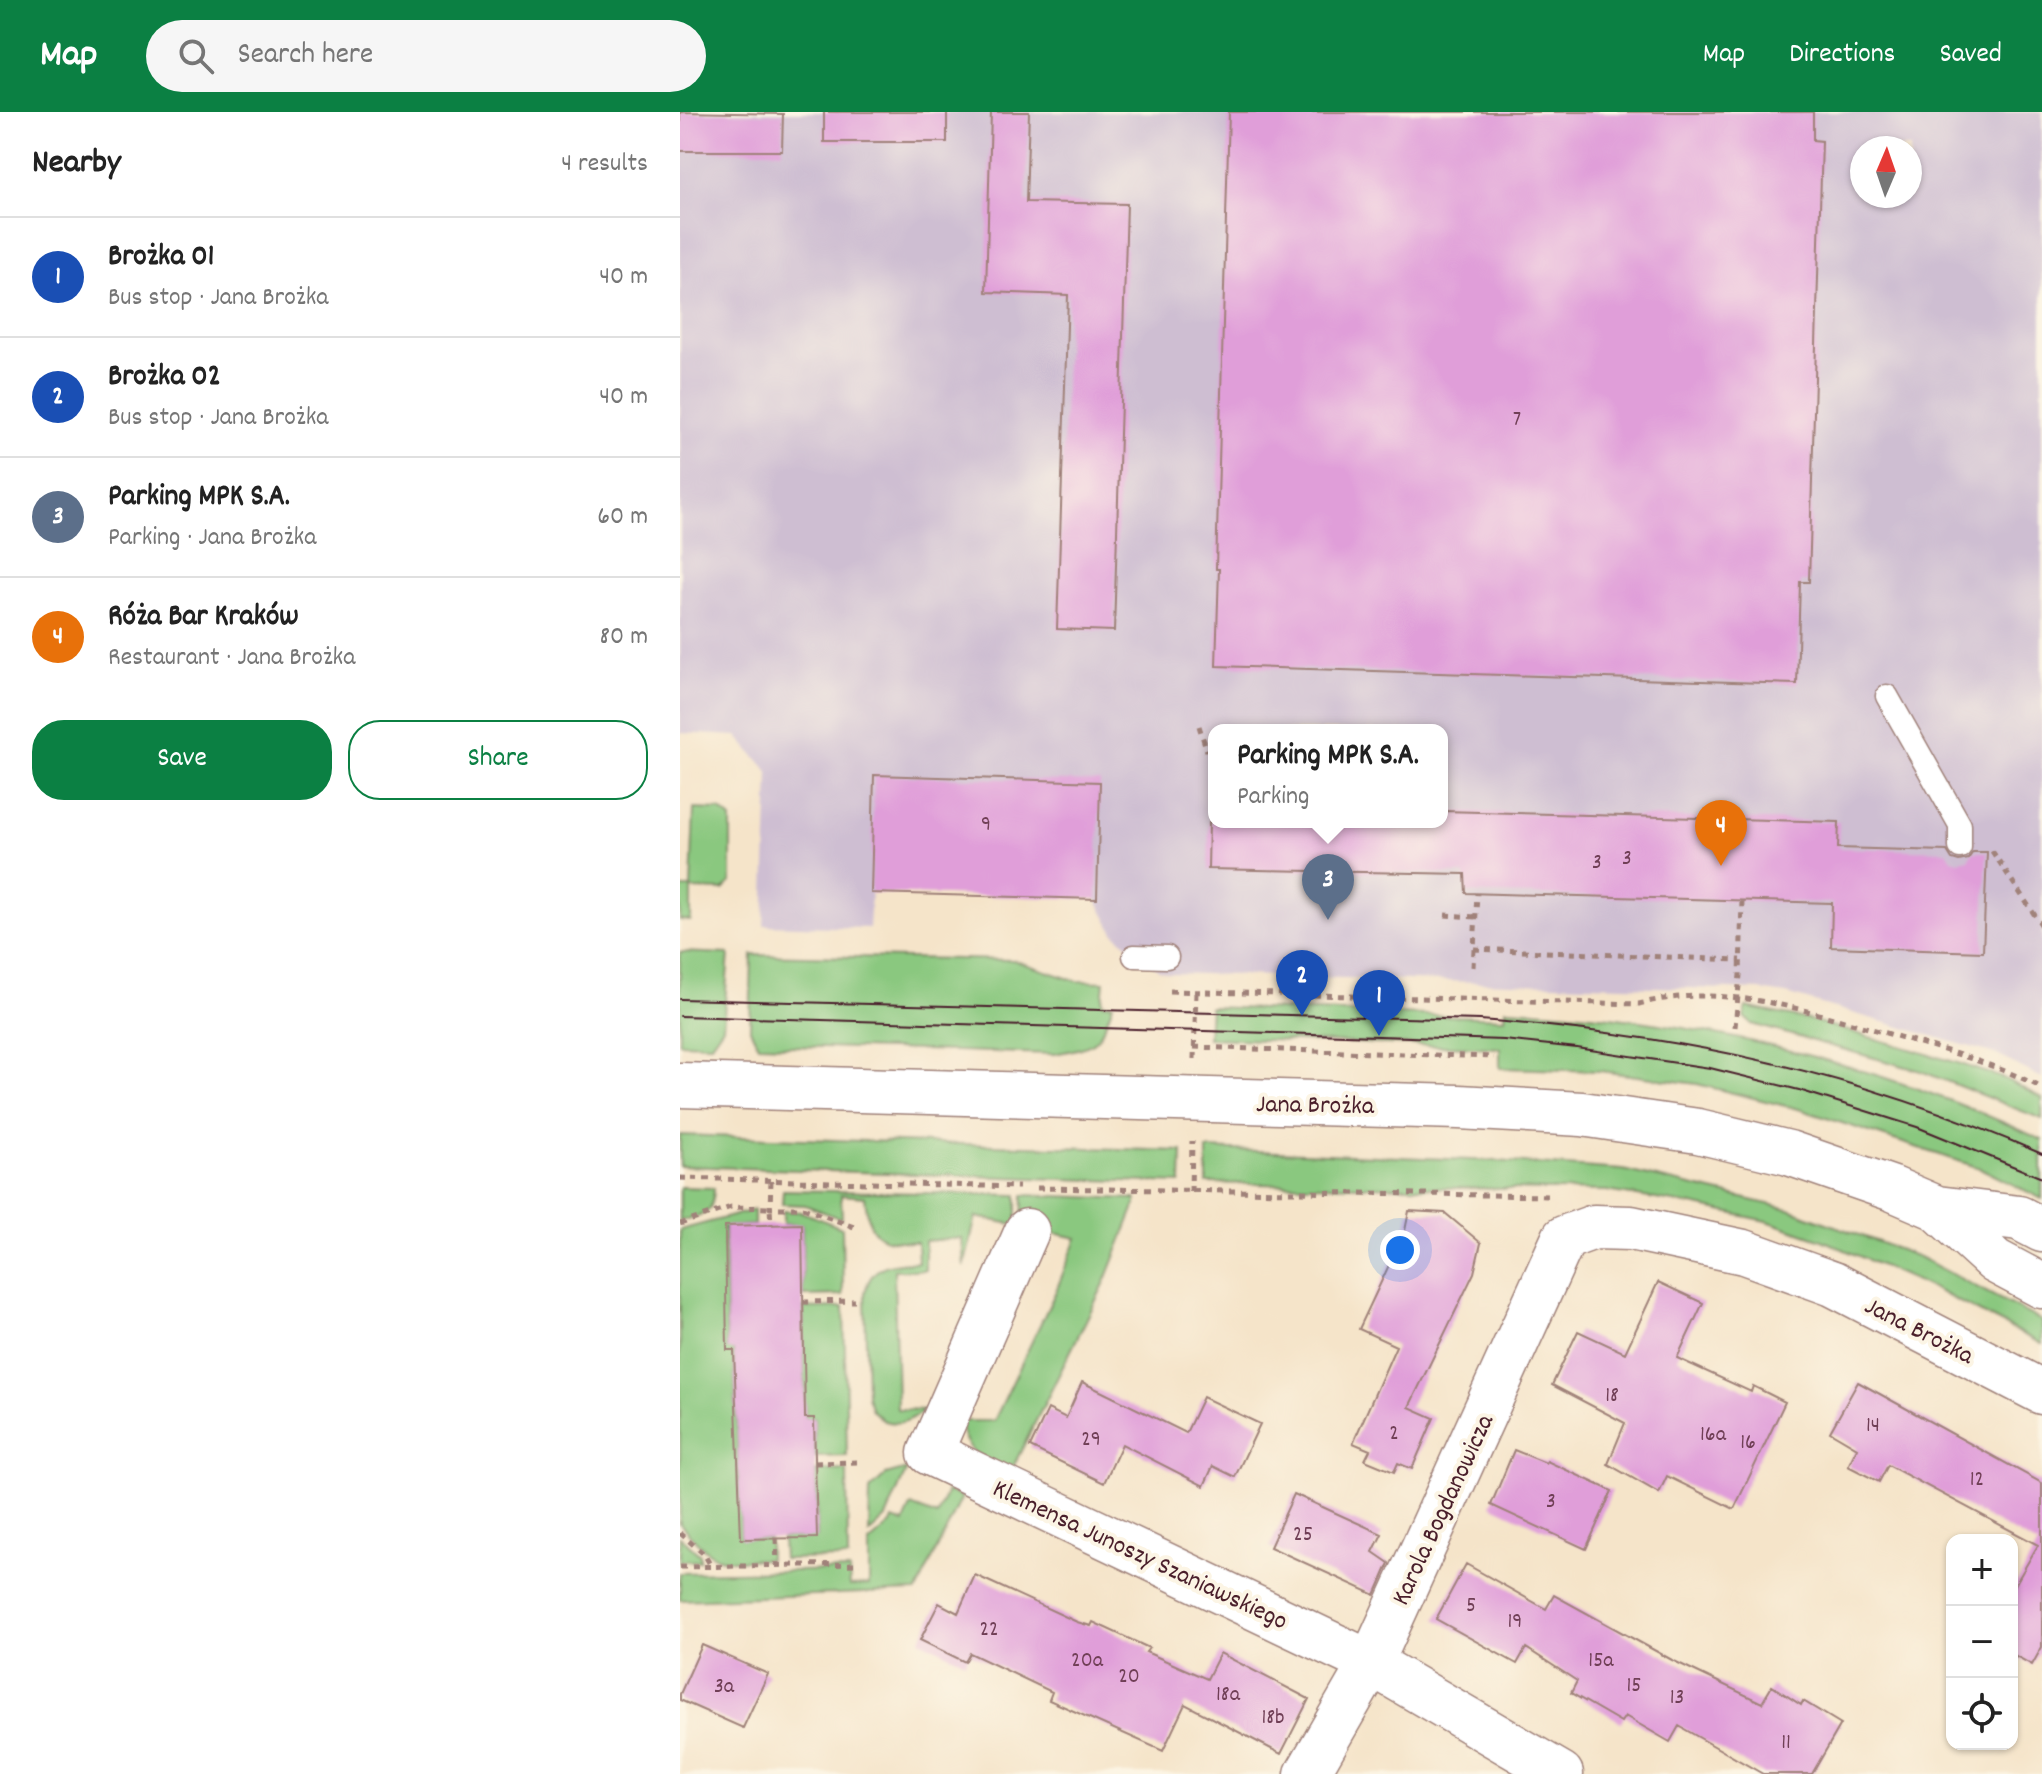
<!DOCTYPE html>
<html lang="en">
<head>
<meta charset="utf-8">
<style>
	:root { --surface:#fff; --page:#f6f6f6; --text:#222; --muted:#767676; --line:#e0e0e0; --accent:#0b8043 }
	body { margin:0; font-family:Dekko,sans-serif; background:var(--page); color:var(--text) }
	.controls { position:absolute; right:24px; bottom:24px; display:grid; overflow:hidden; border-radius:16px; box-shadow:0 2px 6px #0004 }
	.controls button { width:72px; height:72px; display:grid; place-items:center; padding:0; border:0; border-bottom:2px solid var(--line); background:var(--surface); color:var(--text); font:40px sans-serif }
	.compass { position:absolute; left:1170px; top:24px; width:72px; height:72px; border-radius:50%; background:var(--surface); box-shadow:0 2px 6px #0004; rotate:2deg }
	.you { position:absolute; left:720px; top:1138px; width:28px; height:28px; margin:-20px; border:6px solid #fff; border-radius:50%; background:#1a73e8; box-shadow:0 0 0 12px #1a73e833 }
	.badge { display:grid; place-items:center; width:52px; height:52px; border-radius:50%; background:var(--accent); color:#fff; font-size:26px; font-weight:700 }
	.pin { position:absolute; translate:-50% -66px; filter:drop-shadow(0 2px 4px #0008) }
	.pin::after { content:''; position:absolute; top:42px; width:28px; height:24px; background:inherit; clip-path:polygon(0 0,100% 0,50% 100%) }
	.popup { position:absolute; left:528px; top:612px; width:240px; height:104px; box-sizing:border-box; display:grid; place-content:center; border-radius:16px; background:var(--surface); filter:drop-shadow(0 2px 6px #0005); font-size:26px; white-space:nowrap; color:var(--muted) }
	.popup b { font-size:30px; color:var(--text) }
	.popup::after { content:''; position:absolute; left:50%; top:100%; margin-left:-16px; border:16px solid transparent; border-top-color:var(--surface) }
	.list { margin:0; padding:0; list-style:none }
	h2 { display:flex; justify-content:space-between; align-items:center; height:104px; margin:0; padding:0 32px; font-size:34px }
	h2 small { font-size:26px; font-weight:400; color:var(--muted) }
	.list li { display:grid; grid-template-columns:52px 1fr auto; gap:24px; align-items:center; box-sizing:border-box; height:120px; padding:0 32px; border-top:2px solid var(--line) }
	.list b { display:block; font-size:30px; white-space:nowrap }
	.list p { margin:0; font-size:26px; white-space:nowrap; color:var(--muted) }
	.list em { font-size:26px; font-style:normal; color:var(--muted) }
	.actions { display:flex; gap:16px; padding:24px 32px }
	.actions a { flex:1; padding:18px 0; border:2px solid var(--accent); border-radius:32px; text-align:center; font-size:28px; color:var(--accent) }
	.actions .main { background:var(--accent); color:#fff }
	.icon { flex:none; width:44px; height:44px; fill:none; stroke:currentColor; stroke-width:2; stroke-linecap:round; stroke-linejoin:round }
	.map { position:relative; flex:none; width:1362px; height:1662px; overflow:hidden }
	header { display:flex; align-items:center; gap:48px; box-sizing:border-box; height:112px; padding:0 40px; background:var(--accent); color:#fff }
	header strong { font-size:38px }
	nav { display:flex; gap:44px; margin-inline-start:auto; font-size:28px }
	.search { width:560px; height:72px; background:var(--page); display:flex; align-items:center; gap:20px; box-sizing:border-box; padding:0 28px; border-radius:44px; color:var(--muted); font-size:30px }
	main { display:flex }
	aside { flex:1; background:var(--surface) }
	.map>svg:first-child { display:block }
	.industrial { fill:#cebed2; fill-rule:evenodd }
	.green { fill:#8ac87f; stroke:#6a7455; stroke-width:2 }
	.building { fill:#e09ed9 }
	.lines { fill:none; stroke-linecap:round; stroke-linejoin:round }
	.lane-casing { stroke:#a0827a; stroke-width:25 }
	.street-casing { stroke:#a0827a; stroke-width:47 }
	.secondary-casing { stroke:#a0827a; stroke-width:47 }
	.path { stroke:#a0827a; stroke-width:5; stroke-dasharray:6 6; stroke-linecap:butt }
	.lane { stroke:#fff; stroke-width:22 }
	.street { stroke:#fff; stroke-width:44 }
	.secondary { stroke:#fff; stroke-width:44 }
	.tram { stroke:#4a1f2b; stroke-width:2 }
	.labels { text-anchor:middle; stroke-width:8; stroke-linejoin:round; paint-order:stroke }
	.number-label { font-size:22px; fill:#703f56 }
	.street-label { font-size:26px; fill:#4a1f2b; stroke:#fcf5e5 }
</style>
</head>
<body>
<header>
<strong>Map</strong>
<div class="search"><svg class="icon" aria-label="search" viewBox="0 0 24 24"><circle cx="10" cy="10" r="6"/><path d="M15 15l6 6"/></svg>Search here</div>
<nav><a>Map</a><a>Directions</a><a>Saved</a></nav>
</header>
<main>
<aside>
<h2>Nearby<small>4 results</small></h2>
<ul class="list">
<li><span class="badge" style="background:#1a4fb4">1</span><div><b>Brożka 01</b><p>Bus stop · Jana Brożka</p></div><em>40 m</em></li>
<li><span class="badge" style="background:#1a4fb4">2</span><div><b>Brożka 02</b><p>Bus stop · Jana Brożka</p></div><em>40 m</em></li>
<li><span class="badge" style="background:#5c6f8a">3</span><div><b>Parking MPK S.A.</b><p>Parking · Jana Brożka</p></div><em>60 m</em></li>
<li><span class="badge" style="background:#e8710a">4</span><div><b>Róża Bar Kraków</b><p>Restaurant · Jana Brożka</p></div><em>80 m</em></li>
</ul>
<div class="actions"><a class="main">Save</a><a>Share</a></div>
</aside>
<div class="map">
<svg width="1362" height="1662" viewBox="0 0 1362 1662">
	<rect width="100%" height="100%" fill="#fcf5e5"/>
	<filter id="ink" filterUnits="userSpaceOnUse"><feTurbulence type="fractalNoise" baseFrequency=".0125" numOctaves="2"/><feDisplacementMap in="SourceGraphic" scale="16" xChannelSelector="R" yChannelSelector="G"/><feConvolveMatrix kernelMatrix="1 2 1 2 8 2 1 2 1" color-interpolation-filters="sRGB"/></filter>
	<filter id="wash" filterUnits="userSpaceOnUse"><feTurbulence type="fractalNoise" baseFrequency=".006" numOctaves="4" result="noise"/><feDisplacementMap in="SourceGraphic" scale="32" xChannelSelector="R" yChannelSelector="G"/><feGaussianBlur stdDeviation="1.8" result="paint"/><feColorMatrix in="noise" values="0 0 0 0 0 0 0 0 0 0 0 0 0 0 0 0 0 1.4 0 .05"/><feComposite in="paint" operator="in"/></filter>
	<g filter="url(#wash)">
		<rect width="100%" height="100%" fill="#f5e4c9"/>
		<path class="industrial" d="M0,0H1362V966L1315,942L1106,882L1079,878L489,861L479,858L435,822L416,787L191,781L189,816L84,813L89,660L57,624L0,621ZM1182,36H1230V84H1182ZM534,618H762V710H534Z"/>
		<path class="green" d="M14,697L40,698L51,707V770L43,778L11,777V809L0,808V776H11Z
			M0,840L49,842L43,915L31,932L0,931Z
			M72,843L333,848L396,869L424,870L422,891L433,892C417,934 419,933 374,942L78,933L70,917Z
			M530,895L825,906L826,897C1002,903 1203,952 1362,1028V1087L1300,1056L1122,998L1017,972L920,959L820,956V936L528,926Z
			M1066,895L1134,909L1278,951L1325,967L1362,986V1007L1241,959L1072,912L1065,906Z
			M0,1023L502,1039L501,1071L0,1054Z
			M527,1037L816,1049L943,1058L1109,1097L1239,1145L1362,1209V1232L1248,1174L1142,1128L1087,1109L1012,1093L927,1079L527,1071Z
			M0,1075L34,1076C33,1104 25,1102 0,1109Z
			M103,1078L337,1083V1113L296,1105L284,1155L282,1126L245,1129V1158H214L217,1297L245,1298C231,1308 221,1314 204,1309L192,1298L187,1284L185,1181C191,1151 212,1151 238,1150L237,1130C198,1129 189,1126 185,1085L161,1083L162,1107L125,1093L102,1092Z
			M343,1083L456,1087V1092L426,1168L328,1365C306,1349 281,1339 281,1309H314L376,1179L397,1126L342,1114Z
			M74,1098V1113L44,1115L47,1237L54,1238L61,1426L89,1427V1447C34,1449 38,1453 0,1412V1118Z
			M103,1099L122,1100L162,1116L163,1183L123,1184L122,1113L103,1112Z
			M164,1195L167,1344L135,1345L134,1306H125L123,1196Z
			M227,1357L206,1406L189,1422L190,1378L206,1363Z
			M167,1358L168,1446L103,1447L102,1426L137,1425L136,1359Z
			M267,1379L282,1385L237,1479L0,1488V1461L169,1458L170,1474L189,1473V1431L211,1412L213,1407L224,1411L231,1394L257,1404Z
			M0,1425L20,1443V1449H0Z"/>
		<g id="blocks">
			<path class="building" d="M0,0L103,2L102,39H0Z
				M144,0H267V30H144Z
				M311,0H349L346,90L447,92L434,519L377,517L388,183L306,180Z
				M549,0H1133V28L1142,29L1129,470H1120L1117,572L536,554L539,457H536Z
				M194,663L420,670L417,787L191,781Z
				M762,699L1159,710L1158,736L1267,739L1272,747L1279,749L1288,747L1293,740H1307L1303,840L1151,835L1152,791L786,781L785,762L528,757L529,710H762Z
				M729,1099L765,1101L801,1131L794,1161L729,1295L754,1306L732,1357L718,1351L714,1360L685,1348L690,1338L673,1331L716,1234L679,1217L725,1119Z
				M122,1112L125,1306H134L137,1426L61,1427L54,1238H47L45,1114Z
				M978,1170L1023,1191L997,1246L1071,1280L1073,1274L1105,1290L1054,1397L987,1364L979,1381L928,1352L945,1311L872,1273L898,1219L945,1241Z
				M402,1270L506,1321L523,1285L580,1312L555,1365L533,1354L524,1374L442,1332L424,1371L350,1335L368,1297L386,1306Z
				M1178,1270L1362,1371V1535L1352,1553L1332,1542V1478L1358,1433L1208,1353L1199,1370L1168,1354L1177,1336L1150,1320Z
				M834,1338L866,1351L867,1349L932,1379L906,1437L811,1393Z
				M614,1382L702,1422L693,1440L709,1451L695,1483L590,1435Z
				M786,1452L866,1497L874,1483L992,1548L1082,1591L1092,1574L1121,1593L1123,1589L1161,1612L1132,1662H1083L999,1614L990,1630L945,1604L941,1610L891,1581L897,1569L846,1536L837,1552L756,1507Z
				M295,1463L397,1510L411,1514L413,1510L469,1536L466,1540L527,1567L540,1541L629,1587L601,1642L505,1592L483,1639L369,1588L372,1580L290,1541L285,1550L240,1528L259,1491L278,1501Z
				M22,1533L88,1562L63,1616L0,1588V1582Z"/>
		</g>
	</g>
	<g filter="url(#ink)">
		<use href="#blocks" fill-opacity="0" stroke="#a0827a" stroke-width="2"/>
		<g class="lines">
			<defs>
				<path id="lane" d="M1207,584L1280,713V735
					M454,844L487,845"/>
				<path id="street" d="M347,1119L250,1341L691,1551L881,1662
					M627,1662L691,1551L884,1126L914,1115L951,1116L1064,1140L1153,1172L1362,1280"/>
				<path id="secondary" d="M0,973L779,995L902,1002L1018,1019L1109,1041L1213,1077L1257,1096L1339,1106L1362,1118
					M1257,1096L1315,1149L1362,1174"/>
			</defs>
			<use href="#lane" class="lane-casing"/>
			<use href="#street" class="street-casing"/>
			<use href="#secondary" class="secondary-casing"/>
			<path class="path" d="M519,614L527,639
				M1312,739L1362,814
				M765,803L796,805
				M794,837L1060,848
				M793,855L797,782
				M490,879L959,892C1044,870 1124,898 1206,921C1259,937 1312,950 1362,976
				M1055,915L1060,863L1062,788
				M514,935L814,945
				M514,947L516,880
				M0,1066L339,1075
				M91,1069L90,1096H123L174,1115
				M357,1076L871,1084
				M511,1080L512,1029
				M0,1112L51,1095L90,1096L91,1113
				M123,1190L175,1189
				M135,1351L178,1350
				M0,1421L24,1442L31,1454
				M96,1426L97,1454
				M0,1455L180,1452"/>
			<use href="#lane" class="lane"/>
			<use href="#street" class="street"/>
			<use href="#secondary" class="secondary"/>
			<path class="tram" d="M0,887L800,908C1003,923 1175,960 1362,1042
				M0,904L699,924L824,928L897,936L1030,956L1119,978L1237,1015L1362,1066"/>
		</g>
	</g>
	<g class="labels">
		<g class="number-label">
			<text x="837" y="313">7</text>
			<text x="306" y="718">9</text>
			<text x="947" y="752">3</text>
			<text x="917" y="756">3</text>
			<text x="932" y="1289">18</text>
			<text x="1193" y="1319">14</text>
			<text x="714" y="1327">2</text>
			<text x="1033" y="1328">16a</text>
			<text x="411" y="1333">29</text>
			<text x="1068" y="1336">16</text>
			<text x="1297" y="1373">12</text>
			<text x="871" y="1395">3</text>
			<text x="623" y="1428">25</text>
			<text x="791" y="1499">5</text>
			<text x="835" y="1515">19</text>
			<text x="309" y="1523">22</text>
			<text x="407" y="1554">20a</text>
			<text x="921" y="1554">15a</text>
			<text x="449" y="1570">20</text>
			<text x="954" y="1579">15</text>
			<text x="44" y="1580">3a</text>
			<text x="548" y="1588">18a</text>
			<text x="997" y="1591">13</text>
			<text x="593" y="1611">18b</text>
			<text x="1106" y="1636">11</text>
		</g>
		<g class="street-label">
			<text transform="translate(635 991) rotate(1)" y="9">Jana Brożka</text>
			<text transform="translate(1240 1217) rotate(27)" y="9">Jana Brożka</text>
			<text transform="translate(761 1397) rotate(-65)" y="9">Karola Bogdanowicza</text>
			<text transform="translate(461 1441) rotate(25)" y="9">Klemensa Junoszy Szaniawskiego</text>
		</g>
	</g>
</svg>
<div class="controls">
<button>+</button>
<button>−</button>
<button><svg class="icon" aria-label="locate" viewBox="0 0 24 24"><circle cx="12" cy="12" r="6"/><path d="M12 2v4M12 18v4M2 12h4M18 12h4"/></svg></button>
</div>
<svg class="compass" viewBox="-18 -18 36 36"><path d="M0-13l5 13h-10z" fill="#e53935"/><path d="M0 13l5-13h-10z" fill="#767676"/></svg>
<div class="you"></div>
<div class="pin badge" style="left:699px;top:924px;background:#1a4fb4">1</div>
<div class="pin badge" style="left:622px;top:904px;background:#1a4fb4">2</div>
<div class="pin badge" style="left:648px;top:808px;background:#5c6f8a">3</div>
<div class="popup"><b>Parking MPK S.A.</b>Parking</div>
<div class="pin badge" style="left:1041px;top:754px;background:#e8710a">4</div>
</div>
</main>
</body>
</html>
